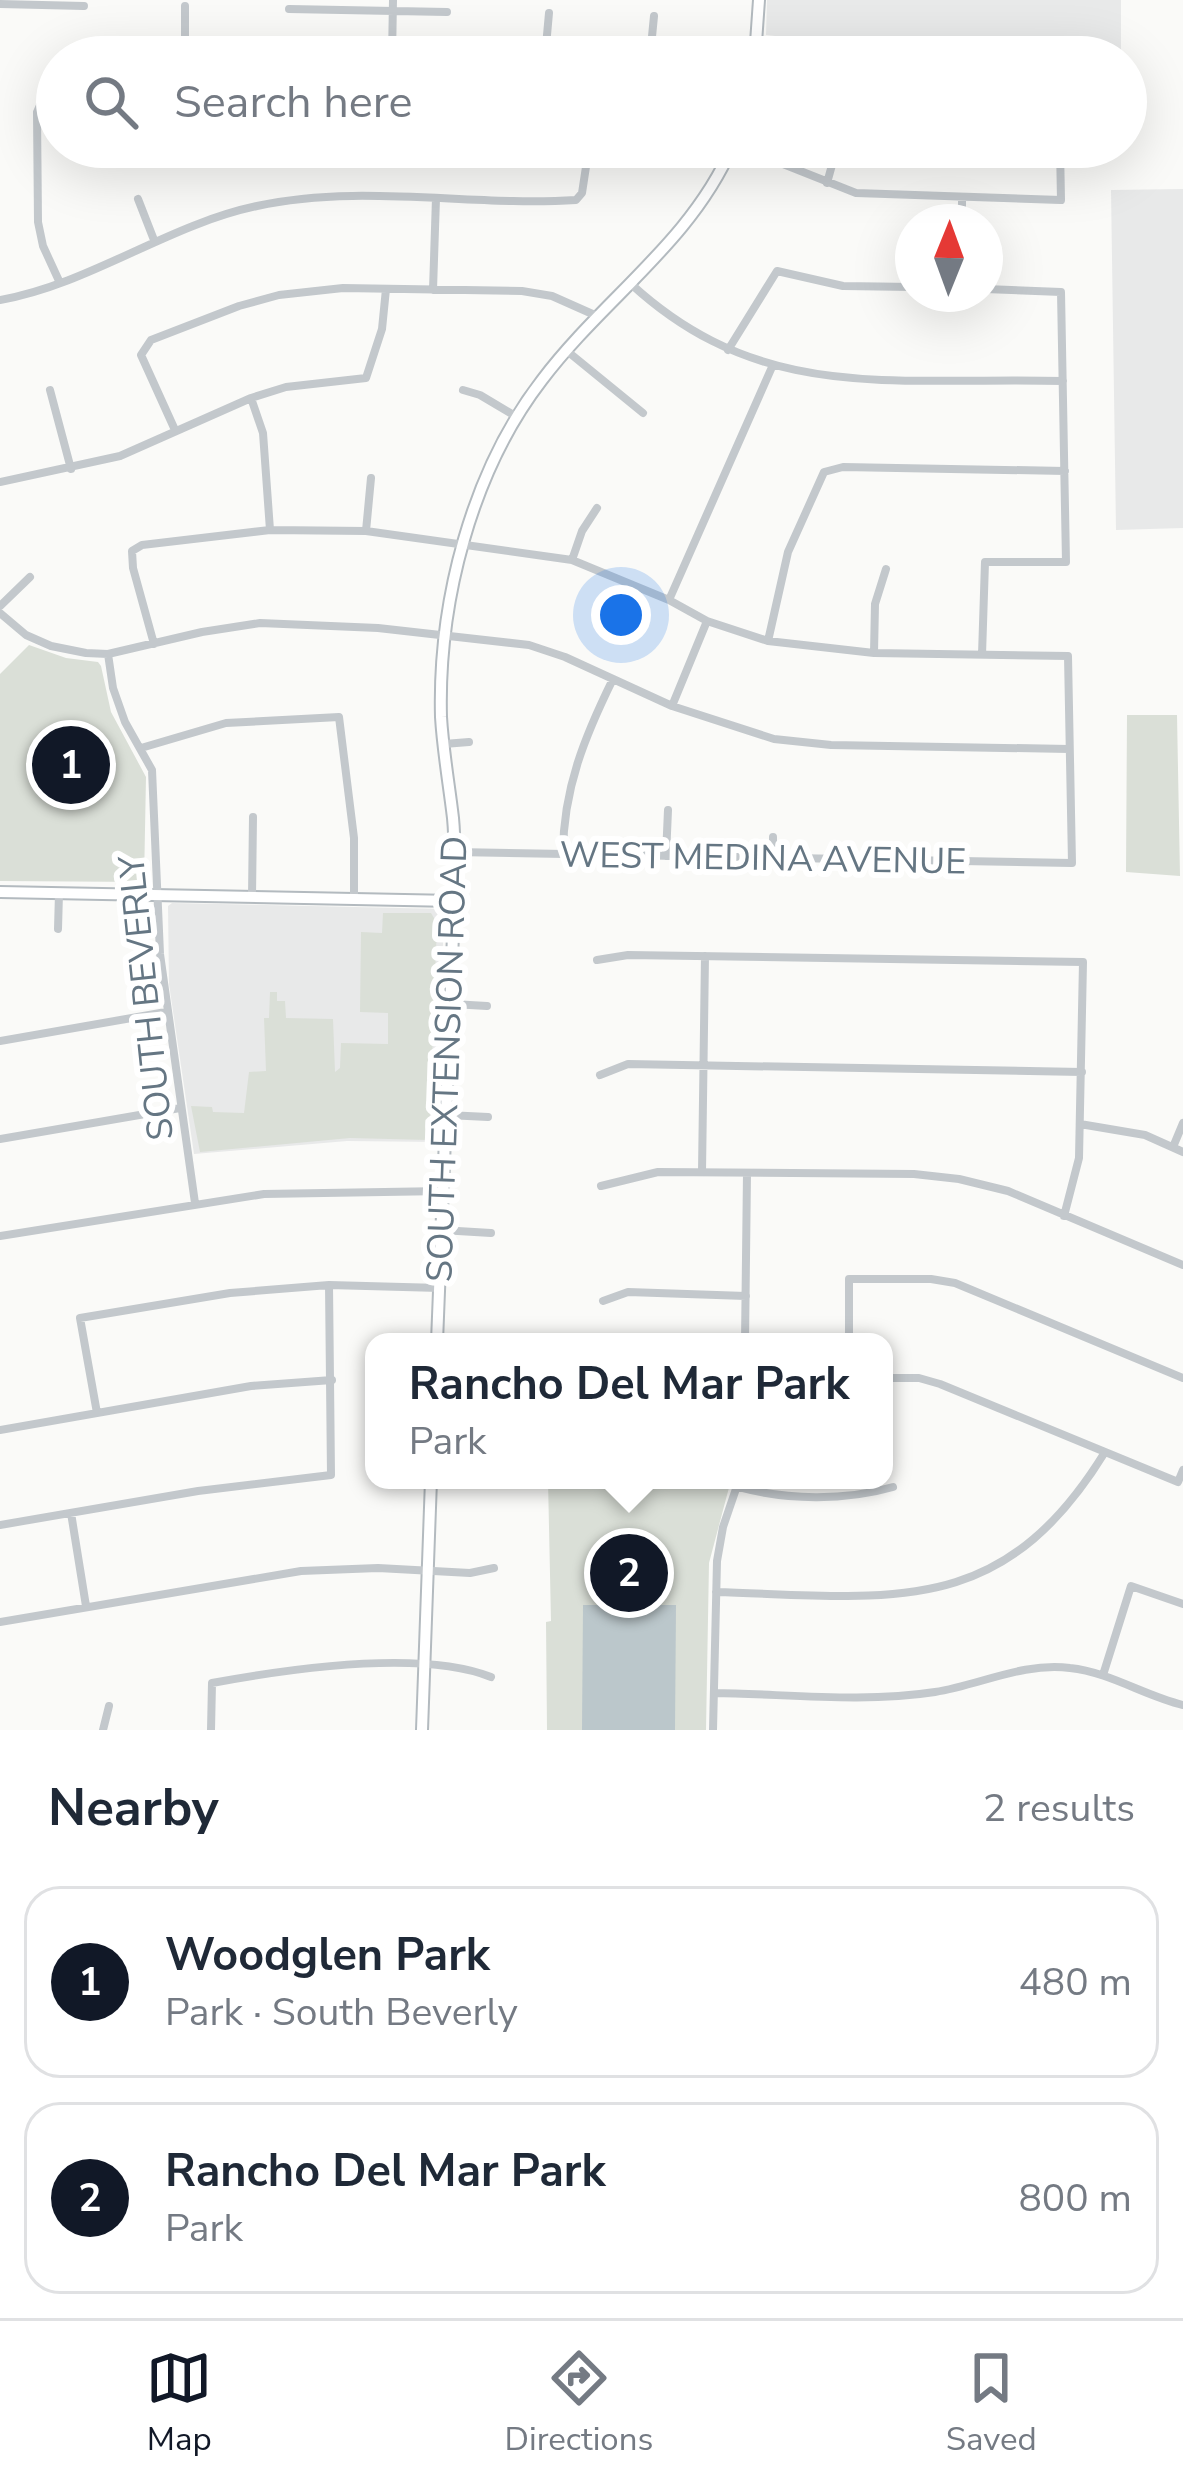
<!DOCTYPE html>
<html lang="en">
<head>
<meta charset="utf-8">
<style>
	:root { --surface:#fff; --page:#f6f6f7; --text:#1f2937; --muted:#747a83; --line:#e0e1e3; --accent:#111827 }
	body { margin:0; font-family:"Nunito Sans",sans-serif; background:var(--page); color:var(--text) }
	.compass { position:absolute; left:895px; top:204px; width:108px; height:108px; border-radius:50%; background:var(--surface); box-shadow:0 12px 48px #0002; rotate:1deg }
	.you { position:absolute; left:621px; top:615px; width:42px; height:42px; margin:-30px; border:9px solid #fff; border-radius:50%; background:#1a73e8; box-shadow:0 0 0 18px #1a73e833 }
	.badge { display:grid; place-items:center; width:78px; height:78px; border-radius:50%; background:var(--accent); color:#fff; font-size:39px; font-weight:700 }
	.pin { position:absolute; translate:-50% -50%; border:6px solid #fff; box-shadow:0 3px 12px #0006 }
	.popup { position:absolute; left:365px; top:1333px; width:528px; height:156px; box-sizing:border-box; display:grid; place-content:center; border-radius:24px; background:var(--surface); filter:drop-shadow(0 3px 9px #0005); font-size:39px; white-space:nowrap; color:var(--muted) }
	.popup b { font-size:45px; color:var(--text) }
	.popup::after { content:''; position:absolute; left:50%; top:100%; margin-left:-24px; border:24px solid transparent; border-top-color:var(--surface) }
	.list { margin:0; padding:0; list-style:none }
	h2 { display:flex; justify-content:space-between; align-items:center; height:156px; margin:0; padding:0 48px; font-size:51px }
	h2 small { font-size:39px; font-weight:400; color:var(--muted) }
	.list li { display:grid; grid-template-columns:78px 1fr auto; gap:36px; align-items:center; box-sizing:border-box; height:192px; margin:0 24px 24px; padding:0 24px; border:3px solid var(--line); border-radius:36px }
	.list b { display:block; font-size:45px; white-space:nowrap }
	.list p { margin:0; font-size:39px; white-space:nowrap; color:var(--muted) }
	.list em { font-size:39px; font-style:normal; color:var(--muted) }
	.icon { flex:none; width:66px; height:66px; fill:none; stroke:currentColor; stroke-width:2; stroke-linecap:round; stroke-linejoin:round }
	.map { position:relative; flex:none; width:1183px; height:1730px; overflow:hidden }
	.search { position:absolute; background:var(--surface); box-shadow:0 12px 48px #0002; left:36px; right:36px; top:36px; height:132px; display:flex; align-items:center; gap:30px; box-sizing:border-box; padding:0 42px; border-radius:66px; color:var(--muted); font-size:45px }
	.sheet { height:588px; background:var(--surface) }
	nav { display:flex; justify-content:space-around; align-items:center; box-sizing:border-box; height:168px; border-top:3px solid var(--line); background:var(--surface); font-size:33px; color:var(--muted) }
	nav a { display:grid; justify-items:center; gap:6px }
	nav .on { color:var(--accent) }
	.map>svg:first-child { display:block }
	.built { fill:#e8e9e9 }
	.green { fill:#dadfd7 }
	.water { fill:#bbc7cb }
	.lines { fill:none; stroke-linecap:round; stroke-linejoin:round }
	.secondary-casing { stroke:#b3babf; stroke-width:14 }
	.street { stroke:#c3c8cc; stroke-width:8 }
	.secondary { stroke:#fff; stroke-width:10 }
	.labels { text-anchor:middle; stroke-width:12; stroke-linejoin:round; paint-order:stroke }
	.street-label { font-size:36px; fill:#657683; stroke:#fff }
</style>
</head>
<body>
<div class="map">
<svg width="1183" height="1730" viewBox="0 0 1183 1730">
	<rect width="100%" height="100%" fill="#fafaf8"/>
	<path class="built" d="M767,0H1121V57L813,53L812,40L766,35Z
		M1183,189V528L1116,530L1111,190Z
		M172,903L444,909L437,1142L347,1141L194,1154L169,984L168,906Z"/>
	<path class="green" d="M29,645L66,658L98,662L101,666L111,712L146,777L144,882L0,881V674Z
		M1127,715H1177L1180,876L1126,872Z
		M383,913H431L437,923L429,1140L350,1138L200,1152L191,1106L212,1107L213,1112L244,1113L249,1072L266,1071L264,1018H269L270,992H277V1001H285L286,1018L333,1019L335,1072L340,1068L341,1043L388,1044V1013L360,1012L361,932L382,933Z
		M548,1480H731L709,1563L706,1730H547L546,1622L551,1621Z"/>
	<path class="water" d="M583,1605H676L675,1730H582Z"/>
	<g class="lines">
		<defs>
			<path id="secondary" d="M755,57L759,0
				M0,892L454,901
				M437,1342L454,909C454,879 456,848 453,818C449,784 443,751 441,717C438,603 471,472 542,380C603,299 691,242 732,147
				M422,1730L431,1480"/>
		</defs>
		<use href="#secondary" class="secondary-casing"/>
		<path class="street" d="M0,4L84,6
			M289,9L447,12
			M185,57V6
			M392,57L393,0
			M545,57L549,13
			M650,57L654,16
			M57,102L41,103L37,112L38,222L43,246L60,283
			M740,147L856,193L1061,200L1060,147
			M827,183L837,147
			M138,199L154,240
			M962,222V197
			M631,284C764,406 898,376 1063,381
			M433,290L436,198
			M0,300C90,284 167,225 257,206C361,183 471,207 576,200L582,193L589,147
			M728,350L777,271L843,286L913,287
			M567,351L643,413
			M50,390L71,469
			M463,390L480,395L517,417
			M251,398L263,433L270,530
			M175,430L141,355L151,340L239,306L279,295L343,288L522,291L552,296L597,316
			M0,482L120,456L251,398L286,387L366,378L382,329L386,289
			M366,531L371,478
			M572,560L582,531L597,508
			M669,600L772,367
			M0,606L30,577
			M0,613L26,635L51,646L86,653L108,654L202,632L260,623L378,628L529,645L565,657L672,706L774,739L831,745L1069,749
			M768,641L788,552L824,472L843,467L1065,471
			M154,644L133,568L132,551L142,545L270,530L366,531L572,560L669,600L707,621L768,641L874,653L1068,656L1072,863L455,852
			M874,653L875,604L886,569
			M108,654L113,688L125,722L152,770L160,954L195,1203
			M982,655L985,562H1066L1061,292L985,289
			M672,706L707,621
			M444,744L469,742
			M141,748L226,723L339,717L354,838V899
			M563,854C563,789 585,736 613,679
			M666,856L668,810
			M773,858V837
			M252,896L253,817
			M58,929L59,893
			M597,960L628,955L1083,962L1079,1158L1064,1216
			M452,1004L487,1006
			M0,1041L166,1012
			M600,1075L628,1064L1082,1072
			M447,1115L488,1117
			M1080,1124L1145,1135L1183,1152
			M0,1139L180,1108
			M1173,1147L1183,1123
			M702,1172L705,956
			M601,1186L658,1172L914,1174L959,1179L1008,1191L1183,1265
			M441,1230L491,1233
			M0,1236L264,1194L444,1191
			M603,1301L628,1292L746,1296
			M745,1342L747,1173
			M849,1342V1279H931L955,1283L1183,1378
			M884,1378H919L940,1384L1178,1482L1183,1470
			M97,1413L80,1318L230,1293L329,1285L440,1288
			M0,1430L251,1386L332,1380
			M738,1487C786,1500 845,1501 893,1487
			M71,1513L86,1606
			M0,1525L198,1491L331,1475L329,1285
			M716,1592C891,1597 1001,1621 1105,1452
			M0,1622L301,1571L378,1568L470,1573L494,1568
			M1103,1675L1131,1586L1183,1604
			M714,1693C786,1694 864,1703 935,1692C980,1685 1023,1662 1070,1668C1109,1672 1145,1696 1183,1705
			M103,1730L109,1706
			M211,1730L212,1683C288,1669 420,1649 491,1677
			M713,1730L717,1561L723,1527L739,1480"/>
		<use href="#secondary" class="secondary"/>
	</g>
	<g class="labels">
		<g class="street-label">
			<text transform="translate(763 857) rotate(1)" y="13">WEST MEDINA AVENUE</text>
			<text transform="translate(145 998) rotate(-96)" y="13">SOUTH BEVERLY</text>
			<text transform="translate(446 1059) rotate(-88)" y="13">SOUTH EXTENSION ROAD</text>
		</g>
	</g>
</svg>
<svg class="compass" viewBox="-18 -18 36 36"><path d="M0-13l5 13h-10z" fill="#e53935"/><path d="M0 13l5-13h-10z" fill="#747a83"/></svg>
<div class="you"></div>
<div class="pin badge" style="left:71px;top:765px">1</div>
<div class="pin badge" style="left:629px;top:1573px">2</div>
<div class="popup"><b>Rancho Del Mar Park</b>Park</div>
<div class="search"><svg class="icon" aria-label="search" viewBox="0 0 24 24"><circle cx="10" cy="10" r="6"/><path d="M15 15l6 6"/></svg>Search here</div>
</div>
<section class="sheet">
<h2>Nearby<small>2 results</small></h2>
<ul class="list">
<li><span class="badge">1</span><div><b>Woodglen Park</b><p>Park · South Beverly</p></div><em>480 m</em></li>
<li><span class="badge">2</span><div><b>Rancho Del Mar Park</b><p>Park</p></div><em>800 m</em></li>
</ul>
</section>
<nav>
<a class="on"><svg class="icon" aria-label="map" viewBox="0 0 24 24"><path d="M3 6l6-2 6 2 6-2v14l-6 2-6-2-6 2zM9 4v14M15 6v14"/></svg>Map</a>
<a><svg class="icon" aria-label="directions" viewBox="0 0 24 24"><path d="M12 3l9 9-9 9-9-9zM9 14v-3h6M13 9l2 2-2 2"/></svg>Directions</a>
<a><svg class="icon" aria-label="saved" viewBox="0 0 24 24"><path d="M7 4h10v16l-5-4-5 4z"/></svg>Saved</a>
</nav>
</body>
</html>
